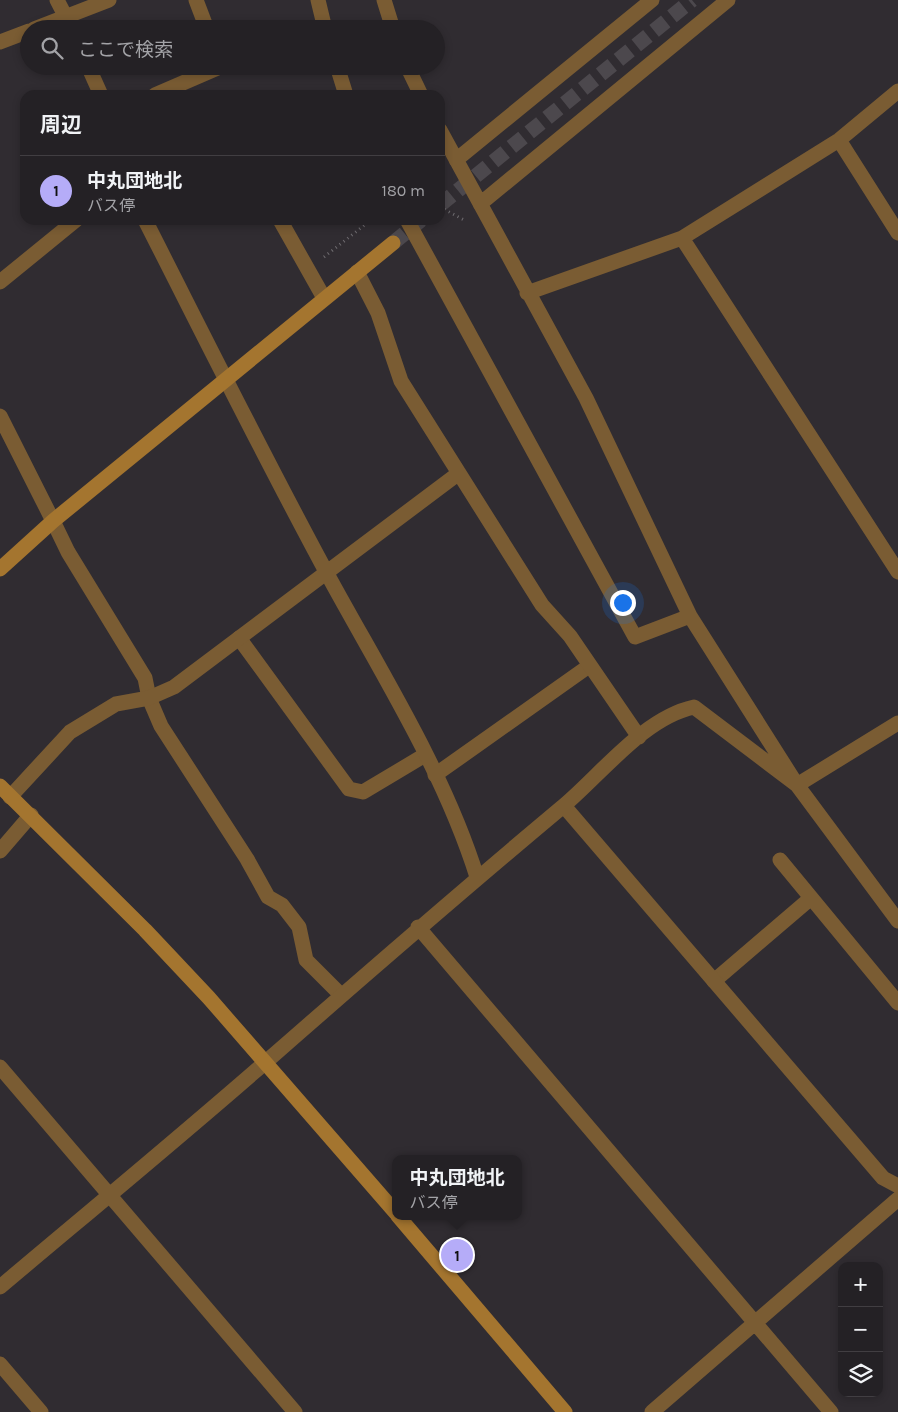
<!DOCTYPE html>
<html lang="ja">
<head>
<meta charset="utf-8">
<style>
	:root { --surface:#242125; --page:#302e32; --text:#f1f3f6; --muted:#a3a3a7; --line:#413e42; --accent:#b5acf8 }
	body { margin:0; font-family:Karla,"Noto Sans JP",sans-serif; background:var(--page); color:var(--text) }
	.controls { position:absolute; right:15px; bottom:15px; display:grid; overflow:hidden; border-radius:10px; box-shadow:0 2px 8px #0003 }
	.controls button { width:45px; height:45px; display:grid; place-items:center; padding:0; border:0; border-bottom:1px solid var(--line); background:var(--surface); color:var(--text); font:25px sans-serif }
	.you { position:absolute; left:622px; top:602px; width:18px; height:18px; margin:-12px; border:4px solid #fff; border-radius:50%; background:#1a73e8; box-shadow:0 0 0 8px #1a73e833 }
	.badge { display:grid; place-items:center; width:32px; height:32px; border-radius:50%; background:var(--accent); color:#111; font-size:16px; font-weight:700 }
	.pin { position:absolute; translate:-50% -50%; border:2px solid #fff; box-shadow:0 1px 5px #0006 }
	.popup { position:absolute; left:392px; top:1155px; width:130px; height:65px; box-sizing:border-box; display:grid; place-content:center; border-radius:10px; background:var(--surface); filter:drop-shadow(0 1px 4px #0005); font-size:16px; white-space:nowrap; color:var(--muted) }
	.popup b { font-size:19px; color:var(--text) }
	.popup::after { content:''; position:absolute; left:50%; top:100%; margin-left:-10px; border:10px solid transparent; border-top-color:var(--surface) }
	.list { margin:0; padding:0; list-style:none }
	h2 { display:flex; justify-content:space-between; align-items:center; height:65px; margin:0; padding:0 20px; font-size:21px }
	h2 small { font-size:16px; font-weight:400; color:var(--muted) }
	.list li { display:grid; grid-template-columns:32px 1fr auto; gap:15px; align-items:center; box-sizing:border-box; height:70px; padding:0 20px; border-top:1px solid var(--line) }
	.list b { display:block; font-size:19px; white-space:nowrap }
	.list p { margin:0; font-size:16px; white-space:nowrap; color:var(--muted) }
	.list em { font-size:16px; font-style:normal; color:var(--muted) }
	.icon { flex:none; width:28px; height:28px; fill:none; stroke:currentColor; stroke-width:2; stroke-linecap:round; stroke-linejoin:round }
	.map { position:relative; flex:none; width:898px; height:1412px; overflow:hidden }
	.search { position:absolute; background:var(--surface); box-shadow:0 2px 8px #0003; left:20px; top:20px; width:425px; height:55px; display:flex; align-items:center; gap:12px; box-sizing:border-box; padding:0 18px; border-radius:28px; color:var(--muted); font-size:19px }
	.panel { position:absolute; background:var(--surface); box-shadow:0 2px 8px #0003; left:20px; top:90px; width:425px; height:135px; border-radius:15px }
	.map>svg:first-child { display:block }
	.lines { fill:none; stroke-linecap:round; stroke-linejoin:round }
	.secondary-tunnel { stroke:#4c484d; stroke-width:15; stroke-dasharray:15 8; stroke-linecap:butt }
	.path { stroke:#6f6c70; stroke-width:3; stroke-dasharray:1 4; stroke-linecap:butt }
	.lane { stroke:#7a5c33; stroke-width:15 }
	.street { stroke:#7a5c33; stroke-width:15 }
	.secondary { stroke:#a4752f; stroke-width:15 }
</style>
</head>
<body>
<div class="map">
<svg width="898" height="1412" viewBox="0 0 898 1412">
	<rect width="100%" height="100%" fill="#302c31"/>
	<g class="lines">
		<path class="secondary-tunnel" d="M440,205L692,0
			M393,243L421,220"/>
		<path class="path" d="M440,207L466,221
			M324,257L371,220"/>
		<path class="lane" d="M196,0L207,29
			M155,95L222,66
			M53,521L68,552L145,678L149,698L161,726L247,859L268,897L282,905L299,927L306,960L341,995
			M239,638L349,789L363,792L425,755
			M435,775L589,666
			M780,860L898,1003
			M714,981L811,898"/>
		<path class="street" d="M57,0L72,29
			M318,0L325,29
			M384,0L393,29
			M34,29L109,0
			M0,42L29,31
			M88,66L101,95
			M337,66L346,95
			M407,66L421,95
			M440,130L586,398L690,616L797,785L898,921
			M839,140L898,233
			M456,160L652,0
			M480,204L728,0
			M145,220C206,340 266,461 330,579C383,676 444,772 477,877
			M280,220L324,298
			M407,220L635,637L690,616
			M682,238L898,572
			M357,272L378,313L401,381L542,605L570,636L639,737
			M0,282L76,220
			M527,293L682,238L839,140L898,91
			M0,416L53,521
			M10,797L70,732L116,704L149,698L174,687L459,473
			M564,806L883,1178L898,1186
			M0,851L31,815
			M418,927L831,1412
			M0,1067L295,1412
			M0,1287C89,1212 180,1137 268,1060C365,975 462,891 561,808C600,776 643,718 694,707L797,785L898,723
			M0,1364L41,1412
			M652,1412L898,1199"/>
		<path class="secondary" d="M0,569L53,521L393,243
			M0,786L145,930L209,998L396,1213
			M398,1216L565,1412"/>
	</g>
</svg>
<div class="controls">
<button>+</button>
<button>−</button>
<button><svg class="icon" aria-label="layers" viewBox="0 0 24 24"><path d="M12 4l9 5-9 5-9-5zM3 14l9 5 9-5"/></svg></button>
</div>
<div class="you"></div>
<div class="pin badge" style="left:457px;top:1255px">1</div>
<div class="popup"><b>中丸団地北</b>バス停</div>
<div class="search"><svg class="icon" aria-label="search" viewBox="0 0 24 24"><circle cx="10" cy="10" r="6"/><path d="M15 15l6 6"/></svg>ここで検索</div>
<section class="panel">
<h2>周辺<small></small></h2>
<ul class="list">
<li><span class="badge">1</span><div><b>中丸団地北</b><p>バス停</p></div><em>180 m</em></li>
</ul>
</section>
</div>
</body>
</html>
